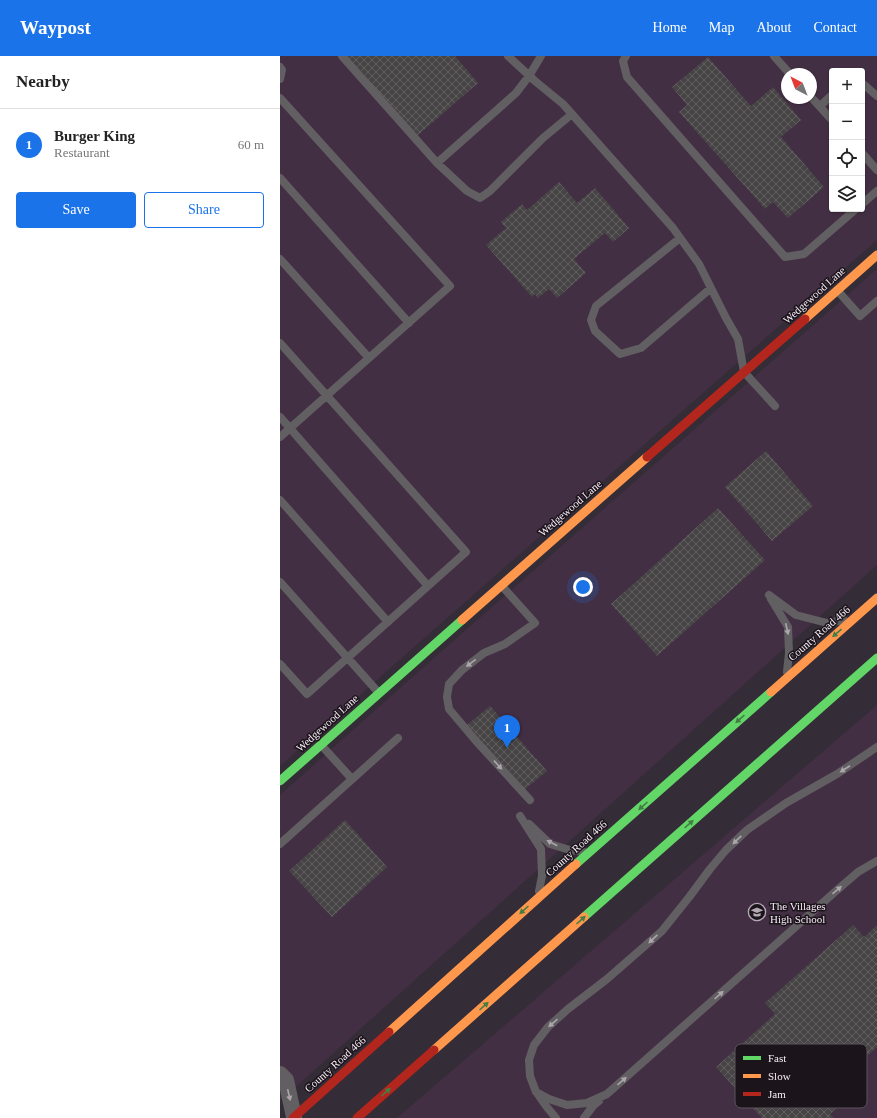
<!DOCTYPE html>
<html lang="en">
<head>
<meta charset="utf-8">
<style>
	:root { --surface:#fff; --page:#f6f6f6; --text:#222; --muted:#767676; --line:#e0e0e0; --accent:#1a73e8 }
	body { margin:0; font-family:Georgia,serif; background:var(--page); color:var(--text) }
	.controls { position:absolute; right:12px; top:12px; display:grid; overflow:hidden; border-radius:4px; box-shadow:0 1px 3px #0004 }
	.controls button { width:36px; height:36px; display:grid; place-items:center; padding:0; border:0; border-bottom:1px solid var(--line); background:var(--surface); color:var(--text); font:20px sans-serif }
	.compass { position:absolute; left:501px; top:12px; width:36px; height:36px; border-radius:50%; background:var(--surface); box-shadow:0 1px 3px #0004; rotate:318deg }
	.you { position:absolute; left:303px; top:531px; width:14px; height:14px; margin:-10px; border:3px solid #fff; border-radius:50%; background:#1a73e8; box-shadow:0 0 0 6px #1a73e833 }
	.badge { display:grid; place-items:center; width:26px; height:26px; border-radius:50%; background:var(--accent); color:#fff; font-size:13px; font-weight:700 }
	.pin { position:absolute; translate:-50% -33px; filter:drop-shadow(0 1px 2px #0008) }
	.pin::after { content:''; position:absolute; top:21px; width:14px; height:12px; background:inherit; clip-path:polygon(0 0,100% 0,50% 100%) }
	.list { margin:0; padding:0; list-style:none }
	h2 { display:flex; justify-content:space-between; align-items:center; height:52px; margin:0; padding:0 16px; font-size:17px }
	h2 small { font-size:13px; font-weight:400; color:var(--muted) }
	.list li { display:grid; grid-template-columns:26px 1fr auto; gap:12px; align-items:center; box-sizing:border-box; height:72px; padding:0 16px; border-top:1px solid var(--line) }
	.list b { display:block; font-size:15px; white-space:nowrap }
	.list p { margin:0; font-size:13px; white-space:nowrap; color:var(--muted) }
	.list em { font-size:13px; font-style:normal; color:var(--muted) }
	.actions { display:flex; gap:8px; padding:12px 16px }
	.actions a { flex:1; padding:9px 0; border:1px solid var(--accent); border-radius:4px; text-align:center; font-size:14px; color:var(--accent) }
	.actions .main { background:var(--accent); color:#fff }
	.icon { flex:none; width:22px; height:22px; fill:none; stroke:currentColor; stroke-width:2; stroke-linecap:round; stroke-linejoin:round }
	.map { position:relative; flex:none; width:597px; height:1062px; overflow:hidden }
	header { display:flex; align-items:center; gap:24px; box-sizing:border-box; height:56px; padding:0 20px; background:var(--accent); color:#fff }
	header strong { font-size:19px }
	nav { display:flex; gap:22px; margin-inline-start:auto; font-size:14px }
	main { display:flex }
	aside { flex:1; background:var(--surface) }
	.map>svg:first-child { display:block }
	.built { fill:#432f43; fill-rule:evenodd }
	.building { fill:url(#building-cross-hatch) }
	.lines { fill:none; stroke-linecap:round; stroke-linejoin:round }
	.lane { stroke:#625f62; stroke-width:8 }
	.street { stroke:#625f62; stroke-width:16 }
	.fast { stroke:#63d668; stroke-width:9 }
	.slow { stroke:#ff974d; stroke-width:9 }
	.jam { stroke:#b3261e; stroke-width:9 }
	.oneway { fill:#aca6ac }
	.oneway2 { fill:#437f45 }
	.labels { text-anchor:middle; stroke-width:3; stroke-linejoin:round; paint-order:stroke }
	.street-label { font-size:11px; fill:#f7ecf7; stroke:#1b141b }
	.poi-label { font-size:11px; fill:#f7ecf7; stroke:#1b141b; text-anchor:start }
	.key { fill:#1b141b; stroke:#5d555d; stroke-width:1 }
	.key-label { font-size:11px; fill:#f7ecf7 }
</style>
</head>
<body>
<header>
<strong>Waypost</strong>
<nav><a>Home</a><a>Map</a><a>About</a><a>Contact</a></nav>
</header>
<main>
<aside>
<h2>Nearby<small></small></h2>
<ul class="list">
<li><span class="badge">1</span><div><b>Burger King</b><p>Restaurant</p></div><em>60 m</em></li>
</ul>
<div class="actions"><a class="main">Save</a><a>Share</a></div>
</aside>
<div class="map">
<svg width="597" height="1062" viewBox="0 0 597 1062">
	<defs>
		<pattern id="building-cross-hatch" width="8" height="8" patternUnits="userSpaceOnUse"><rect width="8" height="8" fill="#474445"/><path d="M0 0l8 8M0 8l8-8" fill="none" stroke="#625f61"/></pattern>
	</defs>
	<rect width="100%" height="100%" fill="#342c36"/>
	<path class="built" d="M0,0H597V184L133,592L0,710ZM552,15H582V153H552ZM507,18H531V42H507Z
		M597,213V509L0,1045V739L147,608Z
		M597,649V1062H117Z"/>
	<path class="building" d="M66,0H175L198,27L137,80Z
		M428,1L471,50L493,31L521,64L501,81L544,131L508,162L493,146L485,153L399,56L407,49L392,31Z
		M279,126L297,147L315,132L349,172L333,186L325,177L294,203L306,217L277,242L269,233L258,242L255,238L252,241L206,189L226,172L221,166L242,148L247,154Z
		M486,395L533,450L492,485L445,431Z
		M438,452L485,504L377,600L331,548Z
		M210,650L267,715L244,734L187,669Z
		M65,764L107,811L52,861L9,815Z
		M573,869L584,881L597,869V991L580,1006L571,996L548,1017L541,1010L533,1017L561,1048L550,1058L554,1062H482L436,1011L495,958L485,947Z"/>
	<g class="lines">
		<path class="lane" d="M62,0L157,107L187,135L200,142L210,135L263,82L292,58
			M228,0L255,25L283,48L393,172L419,208L446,262L458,283L464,316L495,350
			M346,0L343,5L347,21L505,201L524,198L576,153
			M494,0L510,18
			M0,11L2,14L0,23
			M582,27L597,40
			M531,41L552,64
			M0,42L170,230L0,381
			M540,50L552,39
			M582,97L597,114
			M157,107L236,37L249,20L261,0
			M0,122L129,267
			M582,148L597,135
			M400,182L316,250L311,264L315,275L340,298L361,292L431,232
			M0,203L89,302
			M557,234L580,260L597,245
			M0,287L186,496L27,638L0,608
			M0,361L148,530
			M0,444L108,566
			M0,526L98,636
			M221,529L255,567L225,588L204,597L182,614L169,628L167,641L169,653L196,685L250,744
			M489,539L516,559L547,567L564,564
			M491,543L508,571L509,597L507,616
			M42,690L72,723
			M597,691L557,718L506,747L467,774L446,794L430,813L410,840L382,875L327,923L288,953L268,971L254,989L249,1004L250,1020L256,1036L269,1043L287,1049L307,1047L327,1038L556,835L578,816L597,805
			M240,760L261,793L262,820L259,835
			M249,768L270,788L290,794L304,796
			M0,788L118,682
			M257,1037L266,1050L276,1062
			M304,1062L313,1050L319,1045"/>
		<path class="street" d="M0,1018L6,1024L14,1061"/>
		<path class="fast" d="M0,725L182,564
			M296,808L491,636
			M304,861L597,602"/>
		<path class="slow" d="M525,263L597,199
			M182,564L367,401
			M491,636L597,542
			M109,976L296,808
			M154,994L304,861"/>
		<path class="jam" d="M367,401L525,263
			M13,1062L109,976
			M77,1062L154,994"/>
	</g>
	<defs><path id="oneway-solid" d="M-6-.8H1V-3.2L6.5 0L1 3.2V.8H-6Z"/></defs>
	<g class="oneway">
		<use href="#oneway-solid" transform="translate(507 573) rotate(77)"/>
		<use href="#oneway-solid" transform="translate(191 607) rotate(142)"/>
		<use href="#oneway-solid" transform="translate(218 709) rotate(47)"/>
		<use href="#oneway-solid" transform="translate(565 713) rotate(147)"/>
		<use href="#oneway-solid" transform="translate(457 784) rotate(136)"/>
		<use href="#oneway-solid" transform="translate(272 787) rotate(-152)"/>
		<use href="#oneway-solid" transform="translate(557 834) rotate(-41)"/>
		<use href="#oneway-solid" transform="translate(373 883) rotate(137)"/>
		<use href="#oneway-solid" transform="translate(439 939) rotate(-42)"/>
		<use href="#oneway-solid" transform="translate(273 967) rotate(139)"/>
		<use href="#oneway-solid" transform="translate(342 1025) rotate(-41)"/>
		<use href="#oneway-solid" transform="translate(9 1039) rotate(77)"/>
	</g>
	<g class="oneway2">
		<use href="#oneway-solid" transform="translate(557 577) rotate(139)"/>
		<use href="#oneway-solid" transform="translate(460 663) rotate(138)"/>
		<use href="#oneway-solid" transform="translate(363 750) rotate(138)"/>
		<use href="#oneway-solid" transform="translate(409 768) rotate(-42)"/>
		<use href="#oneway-solid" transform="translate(244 854) rotate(138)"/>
		<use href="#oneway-solid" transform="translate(301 864) rotate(-42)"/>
		<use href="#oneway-solid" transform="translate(204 950) rotate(-42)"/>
		<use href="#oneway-solid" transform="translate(106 1036) rotate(-42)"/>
	</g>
	<defs>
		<symbol id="school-ring" viewBox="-11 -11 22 22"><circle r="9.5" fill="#1b141b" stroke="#b3a9b3" stroke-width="1.5"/><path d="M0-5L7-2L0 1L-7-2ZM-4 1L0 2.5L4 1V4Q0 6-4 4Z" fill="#b3a9b3"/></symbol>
	</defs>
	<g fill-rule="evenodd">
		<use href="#school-ring" x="467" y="846" width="20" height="20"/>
	</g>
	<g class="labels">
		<g class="street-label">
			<text transform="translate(534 239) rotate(-42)" y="4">Wedgewood Lane</text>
			<text transform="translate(290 452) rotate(-41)" y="4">Wedgewood Lane</text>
			<text transform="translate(539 577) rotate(-41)" y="4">County Road 466</text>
			<text transform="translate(47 667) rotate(-42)" y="4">Wedgewood Lane</text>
			<text transform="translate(296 792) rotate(-42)" y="4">County Road 466</text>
			<text transform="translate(55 1008) rotate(-42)" y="4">County Road 466</text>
		</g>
		<g class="poi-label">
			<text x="490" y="854">The Villages<tspan x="490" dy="13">High School</tspan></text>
		</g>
	</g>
	<rect x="455" y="988" width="132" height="64" rx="6" class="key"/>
	<rect x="463" y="1000" width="18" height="4" fill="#63d668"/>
	<rect x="463" y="1018" width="18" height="4" fill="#ff974d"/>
	<rect x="463" y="1036" width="18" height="4" fill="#b3261e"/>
	<g class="key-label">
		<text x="488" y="1006">Fast</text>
		<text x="488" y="1024">Slow</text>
		<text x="488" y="1042">Jam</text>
	</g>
</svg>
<div class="controls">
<button>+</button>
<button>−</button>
<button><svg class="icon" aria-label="locate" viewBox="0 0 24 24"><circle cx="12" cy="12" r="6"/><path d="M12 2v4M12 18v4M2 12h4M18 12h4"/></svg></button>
<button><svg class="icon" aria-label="layers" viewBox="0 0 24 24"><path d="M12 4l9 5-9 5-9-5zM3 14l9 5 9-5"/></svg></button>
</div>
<svg class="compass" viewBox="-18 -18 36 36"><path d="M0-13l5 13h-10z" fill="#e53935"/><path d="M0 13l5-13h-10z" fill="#767676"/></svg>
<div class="you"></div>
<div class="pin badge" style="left:227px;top:692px">1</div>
</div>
</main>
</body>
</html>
